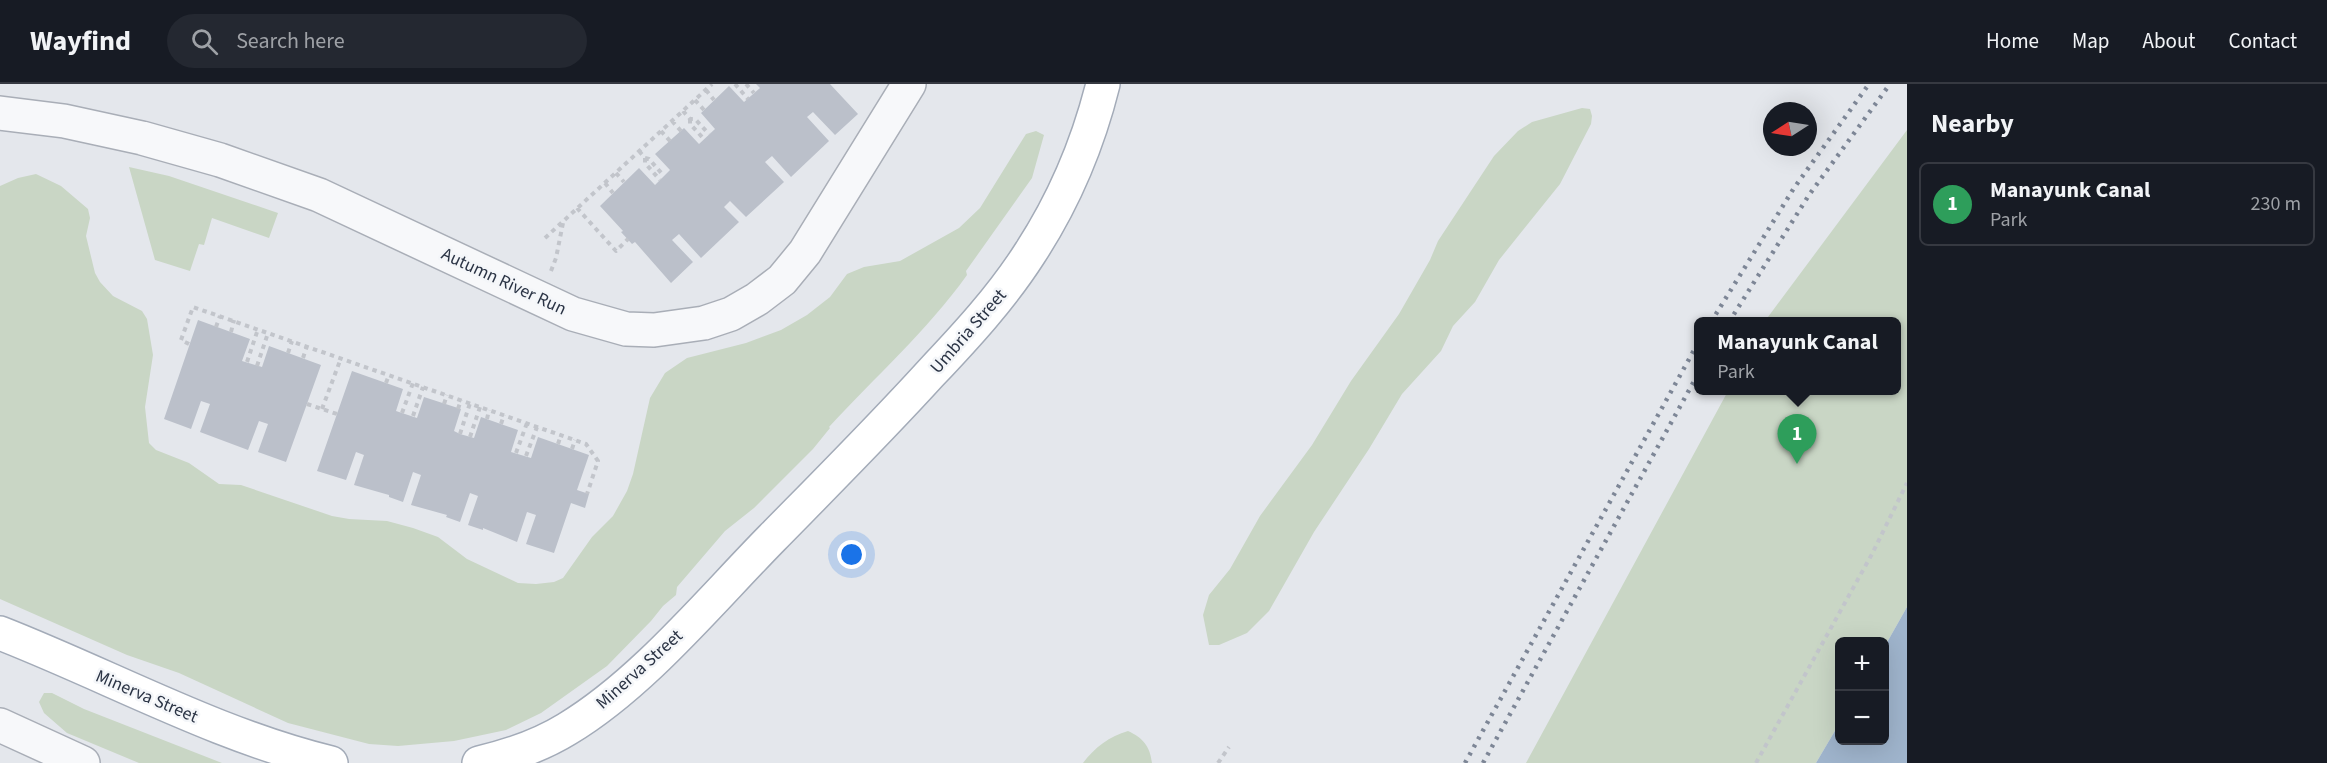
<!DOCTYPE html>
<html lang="en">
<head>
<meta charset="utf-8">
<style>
	:root { --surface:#171b24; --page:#242831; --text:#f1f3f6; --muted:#9ea1a6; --line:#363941; --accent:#d1495b }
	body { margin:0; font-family:"Source Sans 3",sans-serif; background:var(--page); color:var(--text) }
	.controls { position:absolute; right:18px; bottom:18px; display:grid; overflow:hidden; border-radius:9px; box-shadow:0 6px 24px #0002 }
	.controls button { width:54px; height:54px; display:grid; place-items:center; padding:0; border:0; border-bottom:2px solid var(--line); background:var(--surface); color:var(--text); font:30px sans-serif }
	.compass { position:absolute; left:1763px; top:18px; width:54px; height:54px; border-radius:50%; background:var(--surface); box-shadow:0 6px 24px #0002; rotate:258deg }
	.you { position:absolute; left:852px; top:471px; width:21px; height:21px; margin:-15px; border:4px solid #fff; border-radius:50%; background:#1a73e8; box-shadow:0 0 0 9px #1a73e833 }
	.badge { display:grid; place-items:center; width:39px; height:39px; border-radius:50%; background:var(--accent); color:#fff; font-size:20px; font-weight:700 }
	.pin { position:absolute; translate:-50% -50px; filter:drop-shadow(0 2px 3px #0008) }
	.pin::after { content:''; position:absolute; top:32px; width:21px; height:18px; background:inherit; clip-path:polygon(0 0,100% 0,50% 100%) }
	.popup { position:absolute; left:1694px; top:233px; width:207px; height:78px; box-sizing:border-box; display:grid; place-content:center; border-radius:9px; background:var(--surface); filter:drop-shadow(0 2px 4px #0005); font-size:20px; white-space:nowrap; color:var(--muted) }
	.popup b { font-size:22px; color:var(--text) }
	.popup::after { content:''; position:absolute; left:50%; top:100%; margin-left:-12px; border:12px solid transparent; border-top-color:var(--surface) }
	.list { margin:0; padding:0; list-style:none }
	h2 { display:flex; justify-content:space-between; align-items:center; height:78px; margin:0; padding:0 24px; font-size:26px }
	h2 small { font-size:20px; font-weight:400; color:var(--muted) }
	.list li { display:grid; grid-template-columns:39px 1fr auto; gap:18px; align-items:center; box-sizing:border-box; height:84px; margin:0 12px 12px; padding:0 12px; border:2px solid var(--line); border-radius:9px }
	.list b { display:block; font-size:22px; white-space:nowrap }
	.list p { margin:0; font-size:20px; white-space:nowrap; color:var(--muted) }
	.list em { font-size:20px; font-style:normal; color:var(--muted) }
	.icon { flex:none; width:33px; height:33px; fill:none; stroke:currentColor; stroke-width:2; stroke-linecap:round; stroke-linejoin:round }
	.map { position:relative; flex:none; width:1907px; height:679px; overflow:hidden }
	header { display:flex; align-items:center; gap:36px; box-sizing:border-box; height:84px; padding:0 30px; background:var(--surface); border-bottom:2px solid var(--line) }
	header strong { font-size:28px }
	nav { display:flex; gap:33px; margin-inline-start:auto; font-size:21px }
	.search { width:420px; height:54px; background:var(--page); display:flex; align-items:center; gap:15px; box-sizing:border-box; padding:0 21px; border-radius:33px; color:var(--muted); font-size:22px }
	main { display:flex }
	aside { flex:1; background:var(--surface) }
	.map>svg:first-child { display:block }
	.green { fill:#c9d6c5 }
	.water { fill:#9fb4cc }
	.building { fill:#bbc0ca }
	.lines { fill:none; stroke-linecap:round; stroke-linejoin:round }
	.minor-casing { stroke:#a9aeb7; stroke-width:36 }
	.major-casing { stroke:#a3abb8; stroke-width:36 }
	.path { stroke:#c2c5cb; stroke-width:4; stroke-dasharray:4.5 4.5; stroke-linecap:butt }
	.minor { stroke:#f7f8fa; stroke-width:33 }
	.major { stroke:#fff; stroke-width:33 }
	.rail { stroke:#7d8696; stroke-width:4.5; stroke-dasharray:3 6; stroke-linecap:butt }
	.labels { text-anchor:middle; stroke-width:5; stroke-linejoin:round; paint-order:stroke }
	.street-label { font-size:18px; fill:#2b3445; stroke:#f4f6f9 }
</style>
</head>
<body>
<header>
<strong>Wayfind</strong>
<div class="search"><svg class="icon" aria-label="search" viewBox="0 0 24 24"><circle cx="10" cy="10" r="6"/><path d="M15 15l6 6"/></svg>Search here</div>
<nav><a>Home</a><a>Map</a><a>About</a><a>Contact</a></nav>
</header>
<main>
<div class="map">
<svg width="1907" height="679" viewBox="0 0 1907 679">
	<rect width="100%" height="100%" fill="#e4e7ec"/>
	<path class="green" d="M1582,24L1590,25L1592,32L1591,40L1560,100L1499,176L1475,218L1453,242L1441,267L1402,310L1369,365L1314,448L1269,527L1247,549L1219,561H1209L1203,531L1209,511L1230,485L1260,432L1312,361L1351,297L1399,230L1430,176L1438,157L1494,72L1518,47L1532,38Z
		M1907,46V523L1885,562L1884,558H1840L1839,640L1816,679H1526L1728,307L1896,306V238L1765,237Z
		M1036,47L1044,51L1032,94L966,187L967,191C927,247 875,293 829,343L830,344L813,365L754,424L725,447L677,503L676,511L663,522L651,537L607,582L541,629L506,646L454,657L398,662L369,660L288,639L179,589L127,571L0,515V102L18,94L36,90L61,102L88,125L90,134L86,152L95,189L100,198L113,212L142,227L147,235L153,271L145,323L149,359L156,366L189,379L219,400L241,401L332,432L349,435L387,437L413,444L438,453L467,475L518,499L536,500L554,498L563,494L592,453L613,432L627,407L633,390L650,314L665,289L687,274L746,259L781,246L807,231L830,213L847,190L864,183L900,177L959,144L980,124L1026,50Z
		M129,83L169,92L278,129L269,154L212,134L204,161L199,160L190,187L155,176Z
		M44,609H52L84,625L222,679H139L67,649L44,629L39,618Z
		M1128,647C1143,654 1150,662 1152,679H1083C1094,664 1110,652 1128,647Z"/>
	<path class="water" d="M1907,523V679H1816L1839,640L1840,656H1884L1885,562Z"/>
	<path class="building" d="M756,0H830L858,30L835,51L813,28L807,33L829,57L791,93L772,72L765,78L784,98L746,133L730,117L724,123L739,138L701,174L679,150L672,156L693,178L671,199L635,158L632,160L621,148L623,147L600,122L639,84L655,101L670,86L655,70L684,44L699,60L715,45L701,29L729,2L744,18L760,4Z
		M198,236L250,255L242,277L262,283L269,262L321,281L286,378L258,368L268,340L259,337L248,366L200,348L210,320L201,317L191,345L164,335Z
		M352,287L403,305L396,327L417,334L424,313L461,325L454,347L460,350L474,354L481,333L518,346L511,368L531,374L538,353L589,371L577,406L589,410L585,424L571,419L554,469L526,460L536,431L527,428L517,458L483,444V446L468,441L478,412L470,409L460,438L446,433L447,431L411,421L421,391L413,388L403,418L389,413V411L354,401L364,371L356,368L346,396L317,387Z"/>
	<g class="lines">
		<defs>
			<path id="minor" d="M0,29L64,37L142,54L220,76L319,111L573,230L626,245L654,246L704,239L731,230L757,215L782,196L805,168L909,0
				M0,641L83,679"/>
			<path id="major" d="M0,549C110,592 216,651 331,679
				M479,679C509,672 541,661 567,645C642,600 710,517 772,454C825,400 879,346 930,290C966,252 1002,213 1030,169C1064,117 1088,60 1103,0"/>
		</defs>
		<use href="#minor" class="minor-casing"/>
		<use href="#major" class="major-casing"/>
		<path class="path" d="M735,0L748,15
			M746,0L754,9
			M706,6L714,16
			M695,16L704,26
			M683,27L690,35H695L709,50
			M690,35V40L704,55
			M672,37L681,47
			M661,47L670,57
			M639,67L645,74L649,75L664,92
			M645,74V79L660,96
			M616,89L624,98
			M605,99L613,109
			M577,124L616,167L628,155
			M545,154L712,0
			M551,187L556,174L563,139
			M216,243L220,232
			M231,248L234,236
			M189,260L181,256L193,223L586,360L598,377L587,410
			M288,269L292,257
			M303,274L307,262
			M247,278L258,245
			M257,282L268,249
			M386,299L389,291
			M307,320L337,330
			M444,320L447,311
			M322,325L341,274
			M458,325L461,316
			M402,329L413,299
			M413,332L423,303
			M487,335L489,326
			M501,340L504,331
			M460,350L470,319
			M470,353L480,323
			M558,360L561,351
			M572,365L575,356
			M516,369L527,339
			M526,372L537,343
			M1218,679L1229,663
			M1756,679L1872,470L1907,399"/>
		<use href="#minor" class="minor"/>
		<use href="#major" class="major"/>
		<path class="rail" d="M1711,238L1794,104L1869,0
			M1729,238L1809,111L1890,0
			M1465,679L1698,259
			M1483,679L1698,290"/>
	</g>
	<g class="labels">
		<g class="street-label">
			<text transform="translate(504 197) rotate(25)" y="6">Autumn River Run</text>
			<text transform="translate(968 247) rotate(-49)" y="6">Umbria Street</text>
			<text transform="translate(639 585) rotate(-42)" y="6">Minerva Street</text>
			<text transform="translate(147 612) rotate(23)" y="6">Minerva Street</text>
		</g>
	</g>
</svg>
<div class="controls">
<button>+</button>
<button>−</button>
</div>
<svg class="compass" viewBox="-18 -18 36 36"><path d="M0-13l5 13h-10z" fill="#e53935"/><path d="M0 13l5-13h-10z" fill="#9ea1a6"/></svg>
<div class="you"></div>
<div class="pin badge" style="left:1797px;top:380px;background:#2e9e5b">1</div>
<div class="popup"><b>Manayunk Canal</b>Park</div>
</div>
<aside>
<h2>Nearby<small></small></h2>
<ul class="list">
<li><span class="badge" style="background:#2e9e5b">1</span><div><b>Manayunk Canal</b><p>Park</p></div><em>230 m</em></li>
</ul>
</aside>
</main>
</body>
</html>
